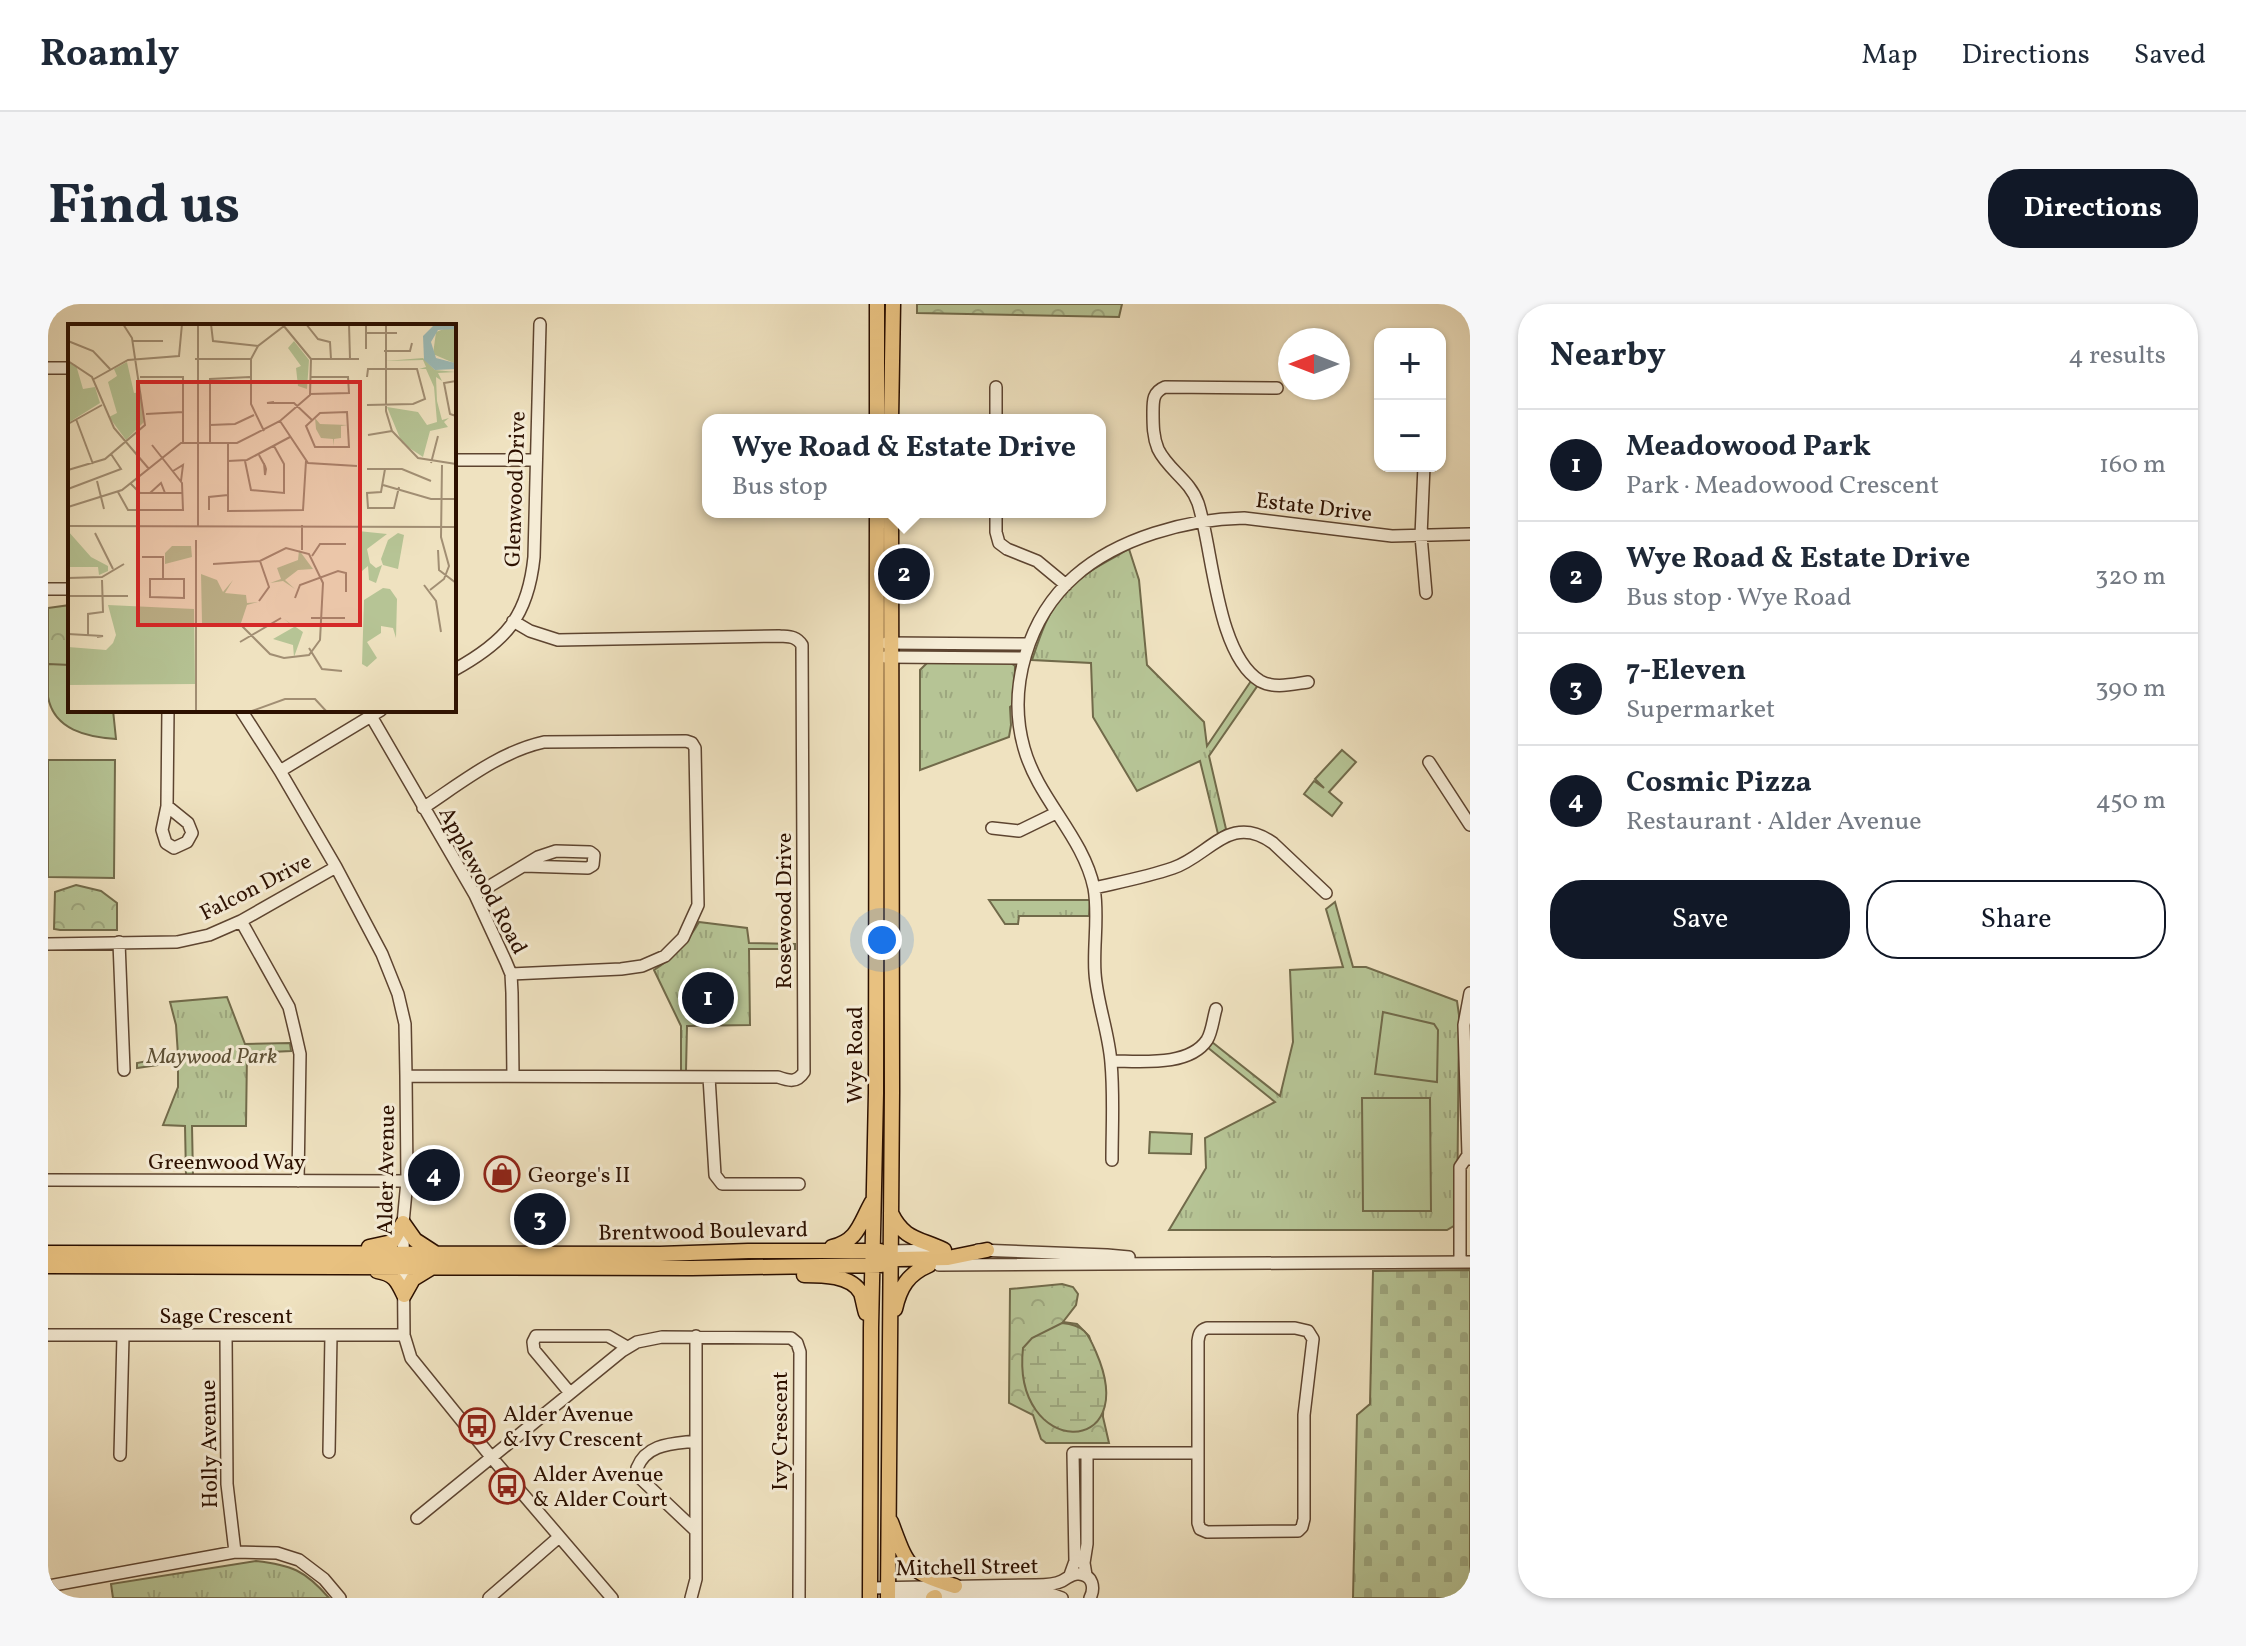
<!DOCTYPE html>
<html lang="en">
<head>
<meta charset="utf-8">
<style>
	:root { --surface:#fff; --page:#f6f6f7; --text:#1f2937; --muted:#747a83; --line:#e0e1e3; --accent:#111827 }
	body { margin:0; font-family:Vollkorn,serif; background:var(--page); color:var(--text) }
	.controls { position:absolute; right:24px; top:24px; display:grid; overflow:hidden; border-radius:16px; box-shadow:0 2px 6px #0004 }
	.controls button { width:72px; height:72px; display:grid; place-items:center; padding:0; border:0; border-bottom:2px solid var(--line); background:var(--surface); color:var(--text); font:40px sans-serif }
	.compass { position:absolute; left:1230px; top:24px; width:72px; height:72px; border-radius:50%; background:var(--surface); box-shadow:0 2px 6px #0004; rotate:270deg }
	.you { position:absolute; left:834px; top:636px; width:28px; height:28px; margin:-20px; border:6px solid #fff; border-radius:50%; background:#1a73e8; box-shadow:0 0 0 12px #1a73e833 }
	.badge { display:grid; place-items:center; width:52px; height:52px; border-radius:50%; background:var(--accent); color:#fff; font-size:26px; font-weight:700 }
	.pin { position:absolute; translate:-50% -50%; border:4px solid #fff; box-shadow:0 2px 8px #0006 }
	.popup { position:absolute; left:654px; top:110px; width:404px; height:104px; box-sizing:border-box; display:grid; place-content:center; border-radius:16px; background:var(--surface); filter:drop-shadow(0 2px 6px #0005); font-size:26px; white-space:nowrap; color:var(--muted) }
	.popup b { font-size:30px; color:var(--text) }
	.popup::after { content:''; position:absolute; left:50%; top:100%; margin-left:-16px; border:16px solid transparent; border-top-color:var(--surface) }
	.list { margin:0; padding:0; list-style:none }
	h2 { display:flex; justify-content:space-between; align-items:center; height:104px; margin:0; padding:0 32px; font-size:34px }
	h2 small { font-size:26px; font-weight:400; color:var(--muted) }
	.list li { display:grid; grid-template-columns:52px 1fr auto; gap:24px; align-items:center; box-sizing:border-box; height:112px; padding:0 32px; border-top:2px solid var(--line) }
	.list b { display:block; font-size:30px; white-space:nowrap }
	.list p { margin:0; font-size:26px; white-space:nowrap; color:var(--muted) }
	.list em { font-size:26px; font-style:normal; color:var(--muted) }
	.actions { display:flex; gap:16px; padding:24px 32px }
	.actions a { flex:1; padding:18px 0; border:2px solid var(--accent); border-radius:32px; text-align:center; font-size:28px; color:var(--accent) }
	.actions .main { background:var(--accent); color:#fff }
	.map { position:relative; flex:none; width:1422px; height:1294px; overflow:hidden; border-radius:32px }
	header { display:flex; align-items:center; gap:48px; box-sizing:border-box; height:112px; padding:0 40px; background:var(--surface); border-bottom:2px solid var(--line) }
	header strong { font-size:38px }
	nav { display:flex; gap:44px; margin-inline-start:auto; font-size:28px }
	.intro { display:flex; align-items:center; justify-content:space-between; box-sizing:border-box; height:192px; padding:0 48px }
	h1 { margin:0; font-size:56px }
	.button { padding:20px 36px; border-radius:32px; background:var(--accent); color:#fff; font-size:28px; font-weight:700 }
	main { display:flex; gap:48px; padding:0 48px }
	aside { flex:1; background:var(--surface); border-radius:32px; box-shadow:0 2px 6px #0004 }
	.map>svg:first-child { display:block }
	.grass { fill:url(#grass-tufts); stroke:#716a4a; stroke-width:2 }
	.forest { fill:url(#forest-crowns); stroke:#716a4a; stroke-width:2 }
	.wetland { fill:url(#wetland-marsh); stroke:#716a4a; stroke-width:2 }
	.cemetery { fill:url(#cemetery-stones); stroke:#716a4a; stroke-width:2 }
	.pitch { fill:#b6c495; stroke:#716a4a; stroke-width:2 }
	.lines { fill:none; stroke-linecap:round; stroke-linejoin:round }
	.minor-casing { stroke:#5d4430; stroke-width:14 }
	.major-casing { stroke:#2c1000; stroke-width:17 }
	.minor { stroke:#f5ecd6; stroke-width:11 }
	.major { stroke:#e8c180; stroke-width:14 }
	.labels { text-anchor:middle; stroke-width:6; stroke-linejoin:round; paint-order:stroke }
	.street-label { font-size:22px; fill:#2c1000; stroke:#f5ecd6 }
	.park-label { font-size:22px; font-style:italic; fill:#5c4f34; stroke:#f5ecd6 }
	.poi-label { font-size:22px; fill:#2c1000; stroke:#f5ecd6; text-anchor:start }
	.inset-road { fill:none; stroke:#a18e73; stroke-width:2 }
	.view { fill:#d62828; fill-opacity:0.15; stroke:#d62828; stroke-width:4 }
	.inset-edge { fill:none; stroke:#2c1000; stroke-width:4 }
</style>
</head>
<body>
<header>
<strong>Roamly</strong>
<nav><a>Map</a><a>Directions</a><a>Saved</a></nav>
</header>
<div class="intro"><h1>Find us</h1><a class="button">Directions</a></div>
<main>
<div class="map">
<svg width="1422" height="1294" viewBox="0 0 1422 1294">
	<defs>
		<pattern id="grass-tufts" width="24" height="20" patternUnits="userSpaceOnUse" patternTransform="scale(2)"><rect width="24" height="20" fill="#b6c495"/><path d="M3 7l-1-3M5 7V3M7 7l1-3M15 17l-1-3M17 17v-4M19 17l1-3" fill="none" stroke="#9da77f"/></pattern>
		<pattern id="forest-crowns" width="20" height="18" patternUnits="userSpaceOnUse" patternTransform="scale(2)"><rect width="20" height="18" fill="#b6c495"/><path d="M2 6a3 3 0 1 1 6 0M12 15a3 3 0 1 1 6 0" fill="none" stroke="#9da77f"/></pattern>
		<pattern id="wetland-marsh" width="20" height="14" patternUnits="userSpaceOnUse" patternTransform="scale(2)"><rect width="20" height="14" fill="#b6c495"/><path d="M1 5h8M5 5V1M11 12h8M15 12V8" fill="none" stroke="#9da77f"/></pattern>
		<pattern id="cemetery-stones" width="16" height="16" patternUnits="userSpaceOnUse" patternTransform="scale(2)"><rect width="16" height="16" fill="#b6c495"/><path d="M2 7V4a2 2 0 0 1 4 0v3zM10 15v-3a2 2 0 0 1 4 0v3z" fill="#9da77f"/></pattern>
	</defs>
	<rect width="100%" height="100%" fill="#efe2c0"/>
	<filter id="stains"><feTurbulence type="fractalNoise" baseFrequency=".0025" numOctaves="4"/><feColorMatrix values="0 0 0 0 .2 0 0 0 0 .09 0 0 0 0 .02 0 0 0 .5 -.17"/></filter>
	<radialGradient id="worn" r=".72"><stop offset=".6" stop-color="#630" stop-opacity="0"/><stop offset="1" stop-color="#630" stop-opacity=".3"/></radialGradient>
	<path class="grass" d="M1081,245L1091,276L1099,361L1156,418L1159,442L1203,377L1210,381L1161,452L1178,525L1170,530L1152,457L1089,487L1045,413L1043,359L984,356C992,332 1000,307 1017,288C1034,269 1060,257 1081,245Z
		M890,357L963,359L967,362L966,400L962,403L963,421L961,433L872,466V366L879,359H888Z
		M941,596H1042L1041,612H971L970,620H957Z
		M1287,598L1305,663H1318L1409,697L1411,711L1409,920L1399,926H1121L1158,864L1157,834L1227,798L1159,743L1164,738L1232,792L1245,738L1242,666L1295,663L1278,605Z
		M651,618L699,624L701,639L747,640V645H701L702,721L639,722L638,767H633V722L606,666C626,653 639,639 651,618Z
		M179,693L197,740L242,739L243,747L199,749L198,822H144L145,872H138L137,822L115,821L130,783V758L89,764V759L130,751L128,721L122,698Z
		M208,1257C243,1261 257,1266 281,1294H65L63,1280Z"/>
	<path class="forest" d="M869,0H1074L1071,13L869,9Z
		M22,301V362L0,363V304Z
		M28,581L53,587L69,599V626H12L6,625L7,588Z
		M1014,980L1025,983L1030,990L1028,1001L1015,1018L1029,1020L1041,1032L1056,1076L1055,1113L1061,1139H998L993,1135L985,1111L961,1099L962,985Z"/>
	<path class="wetland" d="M1014,1019C1036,1021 1040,1029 1048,1048C1095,1156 963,1154 975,1044L984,1034Z"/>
	<path class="cemetery" d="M1422,966V1294H1305L1309,1111L1322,1100L1325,967Z"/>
	<path class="pitch" d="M0,360L22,361V406H65L68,435C39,433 6,426 0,393C0,383 0,370 0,360Z
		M1294,446L1308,458L1281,488L1294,499L1284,512L1256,490L1266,477L1276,484L1267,475Z
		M0,456H67L66,574L0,573Z
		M1335,708L1386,720L1390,726L1389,778L1327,770Z
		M1314,794H1382L1383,907H1315Z
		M1102,828L1144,830L1143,850L1101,849Z"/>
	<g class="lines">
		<defs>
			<path id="minor" d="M0,64H22
				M1229,84L1117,83C1105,88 1105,96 1105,108C1105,121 1105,133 1110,145C1120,166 1142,176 1150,199C1165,245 1168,350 1212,377C1226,385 1245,380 1260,378
				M948,116V83
				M406,156H487
				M1376,162L1373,232L1378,289
				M948,208V228L951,239L959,245L989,257L1018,281
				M0,285H22
				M838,339L981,340
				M837,353L976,354
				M406,366C457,338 480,313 486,253L492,20
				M193,406L232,467L288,563L334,650L350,690L357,720L358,772L359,877L355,919L356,1031L363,1054L444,1154L564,1294
				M323,412L427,591L458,658L463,670L464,689L465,772
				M1381,458L1422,521
				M232,467L333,406
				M119,502L140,519L144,529L139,538L126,544L118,539L114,526L119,502L120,406
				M375,504C413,479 451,448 496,438L638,437L644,439L647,444L650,601L635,634L617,652L594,662L573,665L463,670
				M944,524L971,527L1008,509
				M1046,584C1072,578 1099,573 1125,564C1161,552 1182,508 1225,539L1278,589
				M427,591L490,553L508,547L542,548L546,551L545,561L540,564L476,562
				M193,617L241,703L247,728L252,750L250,877
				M71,638L76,766
				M0,640L129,638L161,631L193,617L288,563
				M1422,689L1416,721L1420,851L1422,855
				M1063,757C1092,757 1141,763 1159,736C1164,728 1165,715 1168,705
				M358,772L730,773C741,777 749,779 756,768L754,341C748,332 742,333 731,332L510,336L482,327L465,317
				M661,773L667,871L674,880H751
				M1064,856C1064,824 1066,791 1063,759C1061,729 1049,699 1047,669C1045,642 1051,612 1046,584C1035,532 990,495 976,444C959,384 980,313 1027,272C1070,234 1139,215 1196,214L1344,232L1422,230
				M0,876L359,877
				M930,946L1059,951L1081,953
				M842,947L893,946
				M1412,958V863L1420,851
				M891,961L1422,958
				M1159,1024H1247L1260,1027L1265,1035L1256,1111V1215L1254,1223L1250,1227L1159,1228L1152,1225L1150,1219V1037C1151,1030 1152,1026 1159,1024Z
				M0,1031H356
				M178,1031L179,1180L187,1248
				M522,1089L486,1046L485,1038L488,1032H560L579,1043
				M648,1137C625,1140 599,1139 589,1164L592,1174L648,1227
				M281,1148L283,1031
				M72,1151L75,1032
				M369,1214L574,1047L589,1038L614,1033L743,1034L749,1039L752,1048L751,1294
				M1022,1271L1027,1257L1025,1149H1149
				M1038,1271L1036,1259L1039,1240V1149
				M0,1282L187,1248L229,1249L251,1256L276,1275L292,1294
				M822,1284L988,1281C996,1281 1006,1281 1014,1277C1020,1274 1024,1269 1031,1270C1045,1271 1047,1284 1042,1294
				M441,1294L511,1233
				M643,1294L648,1275V1032
				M843,1294L990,1289L1003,1290L1014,1294"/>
			<path id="major" d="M829,116V0
				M843,116L845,0
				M843,909C856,936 871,934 896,946
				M321,943L344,938L355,919L367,936L387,949
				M784,943C810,937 812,919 824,898
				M0,949L612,950L700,947H832
				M836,958L851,955L900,954L939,946
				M0,962L644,964L833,961
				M329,967C346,970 349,976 356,991
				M756,971C774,971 803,971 813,989C815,995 816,1003 818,1009
				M356,991L365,975L383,964
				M847,1005C852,983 860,970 881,961
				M843,1218C860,1263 859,1267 907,1282
				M822,1294L823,1024L828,789L829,208
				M840,1294L844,788L843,208
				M885,1294L887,1293"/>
		</defs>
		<use href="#minor" class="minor-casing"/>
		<use href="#major" class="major-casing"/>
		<use href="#minor" class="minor"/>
		<use href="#major" class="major"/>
	</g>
	<defs>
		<symbol id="shop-ring" viewBox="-11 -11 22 22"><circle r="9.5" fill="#f5ecd6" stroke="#8f2418" stroke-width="1.5"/><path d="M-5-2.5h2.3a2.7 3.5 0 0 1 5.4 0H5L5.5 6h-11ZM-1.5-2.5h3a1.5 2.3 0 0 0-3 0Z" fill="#8f2418"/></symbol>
		<symbol id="bus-ring" viewBox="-11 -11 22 22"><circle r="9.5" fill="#f5ecd6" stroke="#8f2418" stroke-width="1.5"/><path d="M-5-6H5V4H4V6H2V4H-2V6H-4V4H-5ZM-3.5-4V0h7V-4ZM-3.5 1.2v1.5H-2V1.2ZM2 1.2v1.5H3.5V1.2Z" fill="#8f2418"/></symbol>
	</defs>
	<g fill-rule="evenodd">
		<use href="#shop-ring" x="434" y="850" width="40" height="40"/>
		<use href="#bus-ring" x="409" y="1102" width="40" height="40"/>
		<use href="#bus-ring" x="439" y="1162" width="40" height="40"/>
	</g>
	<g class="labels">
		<g class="street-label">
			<text transform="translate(466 185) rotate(-88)" y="8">Glenwood Drive</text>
			<text transform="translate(1266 202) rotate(7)" y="8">Estate Drive</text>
			<text transform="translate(436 576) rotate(62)" y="8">Applewood Road</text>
			<text transform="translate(207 582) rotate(-27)" y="8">Falcon Drive</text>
			<text transform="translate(735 607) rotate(-90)" y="8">Rosewood Drive</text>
			<text transform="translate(806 751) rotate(-90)" y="8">Wye Road</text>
			<text x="179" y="865">Greenwood Way</text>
			<text transform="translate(337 866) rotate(-89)" y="8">Alder Avenue</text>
			<text transform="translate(655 926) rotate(-1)" y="8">Brentwood Boulevard</text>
			<text x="178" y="1019">Sage Crescent</text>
			<text transform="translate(731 1127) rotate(-90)" y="8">Ivy Crescent</text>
			<text transform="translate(160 1140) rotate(-91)" y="8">Holly Avenue</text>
			<text transform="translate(919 1262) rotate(-1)" y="8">Mitchell Street</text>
		</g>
		<g class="park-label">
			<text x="164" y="759">Maywood Park</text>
		</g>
		<g class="poi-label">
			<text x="480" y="878">George's II</text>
			<text x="455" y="1117">Alder Avenue<tspan x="455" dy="25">&amp; Ivy Crescent</tspan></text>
			<text x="485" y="1177">Alder Avenue<tspan x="485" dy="25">&amp; Alder Court</tspan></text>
		</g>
	</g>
	<g transform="translate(20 20)">
		<rect width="388" height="388" fill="#efe2c0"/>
		<path d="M381,3L388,5V40L365,30L368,8ZM355,34L367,46L388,48L370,49L374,57L368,53L369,77L374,96L381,94L376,98L380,103L362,107L355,133L334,119L319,83L350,88L359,101L369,98L366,63L358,45H351L358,43L355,36L317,37ZM0,38L8,41L15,65L27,63L32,79L0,99ZM59,38L66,69L73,68L76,98L58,116L41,93L49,89L40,58L49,52L46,45ZM247,94L252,100L280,101L273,102V114L266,115L265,122V115L253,114L248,105ZM231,226L245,245L230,246L217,256L227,265L215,257L202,259L213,255L209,244L230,236ZM133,250L149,256L155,268L165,256L157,269L178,271L179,279L190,278L179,281L173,299H134ZM216,295L235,308L226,333L225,321L205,315L226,303Z" fill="#b6c495"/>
		<path d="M226,17L241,36L239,65L230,62L228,44L233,42L220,24ZM0,207L23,233L40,242V247L31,251L30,243H0ZM290,207L319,210L299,225L302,239L308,244L314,241L308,259L301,256L300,242L294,247L290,241ZM330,209L336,211L330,245L315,241L313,235L320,216ZM104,222H123L124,233L97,240V229ZM315,264L322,265L329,275L328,314L325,304L313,302V309L299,318L309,334L299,343L294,340L296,276Z" fill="#b6c495"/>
		<path d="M40,281L126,285L127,360L0,361V323L38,326L45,319L48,311Z" fill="#b6c495"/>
		<path d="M367,0H388V5L370,6L363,18L368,34L387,39L388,45L367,46L356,36L355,12Z" fill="#9cbcb9"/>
		<path class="inset-road" d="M130,0V202M143,0L145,17L190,22M238,0L250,15L262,18L263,35M281,0L282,35M298,0V25M318,0V87L324,107L350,134L388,140M215,1L243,35M298,9H329M0,17L25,27L42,45M65,17H95M316,27H342L344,19M127,35H183M243,35H291M0,37L24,53L46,104L81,145M72,53H115V119M299,53L300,45H349L357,75L345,80L299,81M26,55L60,36L111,32L114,0M388,57L376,59L382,90L388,92M242,70L281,69L280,53H243M206,78L199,79H226L244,96M279,88L281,123H247L238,102L252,89ZM78,90L115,88M8,95L25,140M212,97L240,139L289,142M0,100L34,81M142,101L167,100L186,91M196,107L183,80V35L190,22L216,2M300,111L324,107M142,119V55L182,53M160,119V187L235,186L238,137M191,131L197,142L198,145L197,151L196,139M160,137L179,136L222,113M177,137L183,166L216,169V140L206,122M363,139L370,112M299,145H334L363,157M317,145L313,168L299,169L300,184H326L331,163M0,146L37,135L77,101L64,14L55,0M105,147L115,141L113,157M29,157L36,185M63,160L72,169H115M315,161L363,175H388M0,165L53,145L43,130M50,168L60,186H115L114,159L84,121M82,169L93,159L97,169M0,183L54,166L113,119H169L212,97L242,71L243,35M141,186V173L160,171M0,202L388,203M27,209L45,245M128,216V388M234,226V201M370,226L371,246L388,259M244,232L252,220H278M74,233H95V255M0,254L34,253L56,240M82,255H116V274L82,273ZM356,261L368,277L373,308M362,266L376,255L381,242L373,213L374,141M0,272H60M227,274L232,261L270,247L278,249V268M191,277L201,263L192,237M243,294H277M128,302L173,301L202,330L216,334L241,331L252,316L255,259L241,230L218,224L192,237L145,240M0,310L35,312L29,313M20,313V290L35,288L34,256M172,318L213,294M241,324L254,345L274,347M181,388L217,375H247L259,388"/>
		<path class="view" d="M70,58H292V301H70Z"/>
		<rect width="388" height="388" class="inset-edge"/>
	</g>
	<rect width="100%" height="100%" filter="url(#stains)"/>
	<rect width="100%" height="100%" fill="url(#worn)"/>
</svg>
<div class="controls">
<button>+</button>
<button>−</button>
</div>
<svg class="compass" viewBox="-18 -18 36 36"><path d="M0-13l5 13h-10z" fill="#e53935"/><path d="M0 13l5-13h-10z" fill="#747a83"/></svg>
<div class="you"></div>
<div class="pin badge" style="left:660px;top:694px">1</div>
<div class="pin badge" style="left:856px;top:270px">2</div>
<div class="popup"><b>Wye Road &amp; Estate Drive</b>Bus stop</div>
<div class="pin badge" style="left:492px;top:915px">3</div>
<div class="pin badge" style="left:386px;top:871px">4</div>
</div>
<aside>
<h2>Nearby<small>4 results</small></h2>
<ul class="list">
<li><span class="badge">1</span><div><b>Meadowood Park</b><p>Park · Meadowood Crescent</p></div><em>160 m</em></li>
<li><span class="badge">2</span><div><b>Wye Road &amp; Estate Drive</b><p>Bus stop · Wye Road</p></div><em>320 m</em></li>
<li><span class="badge">3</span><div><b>7-Eleven</b><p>Supermarket</p></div><em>390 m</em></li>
<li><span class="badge">4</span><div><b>Cosmic Pizza</b><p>Restaurant · Alder Avenue</p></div><em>450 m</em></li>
</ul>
<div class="actions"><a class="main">Save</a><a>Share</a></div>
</aside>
</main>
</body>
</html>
